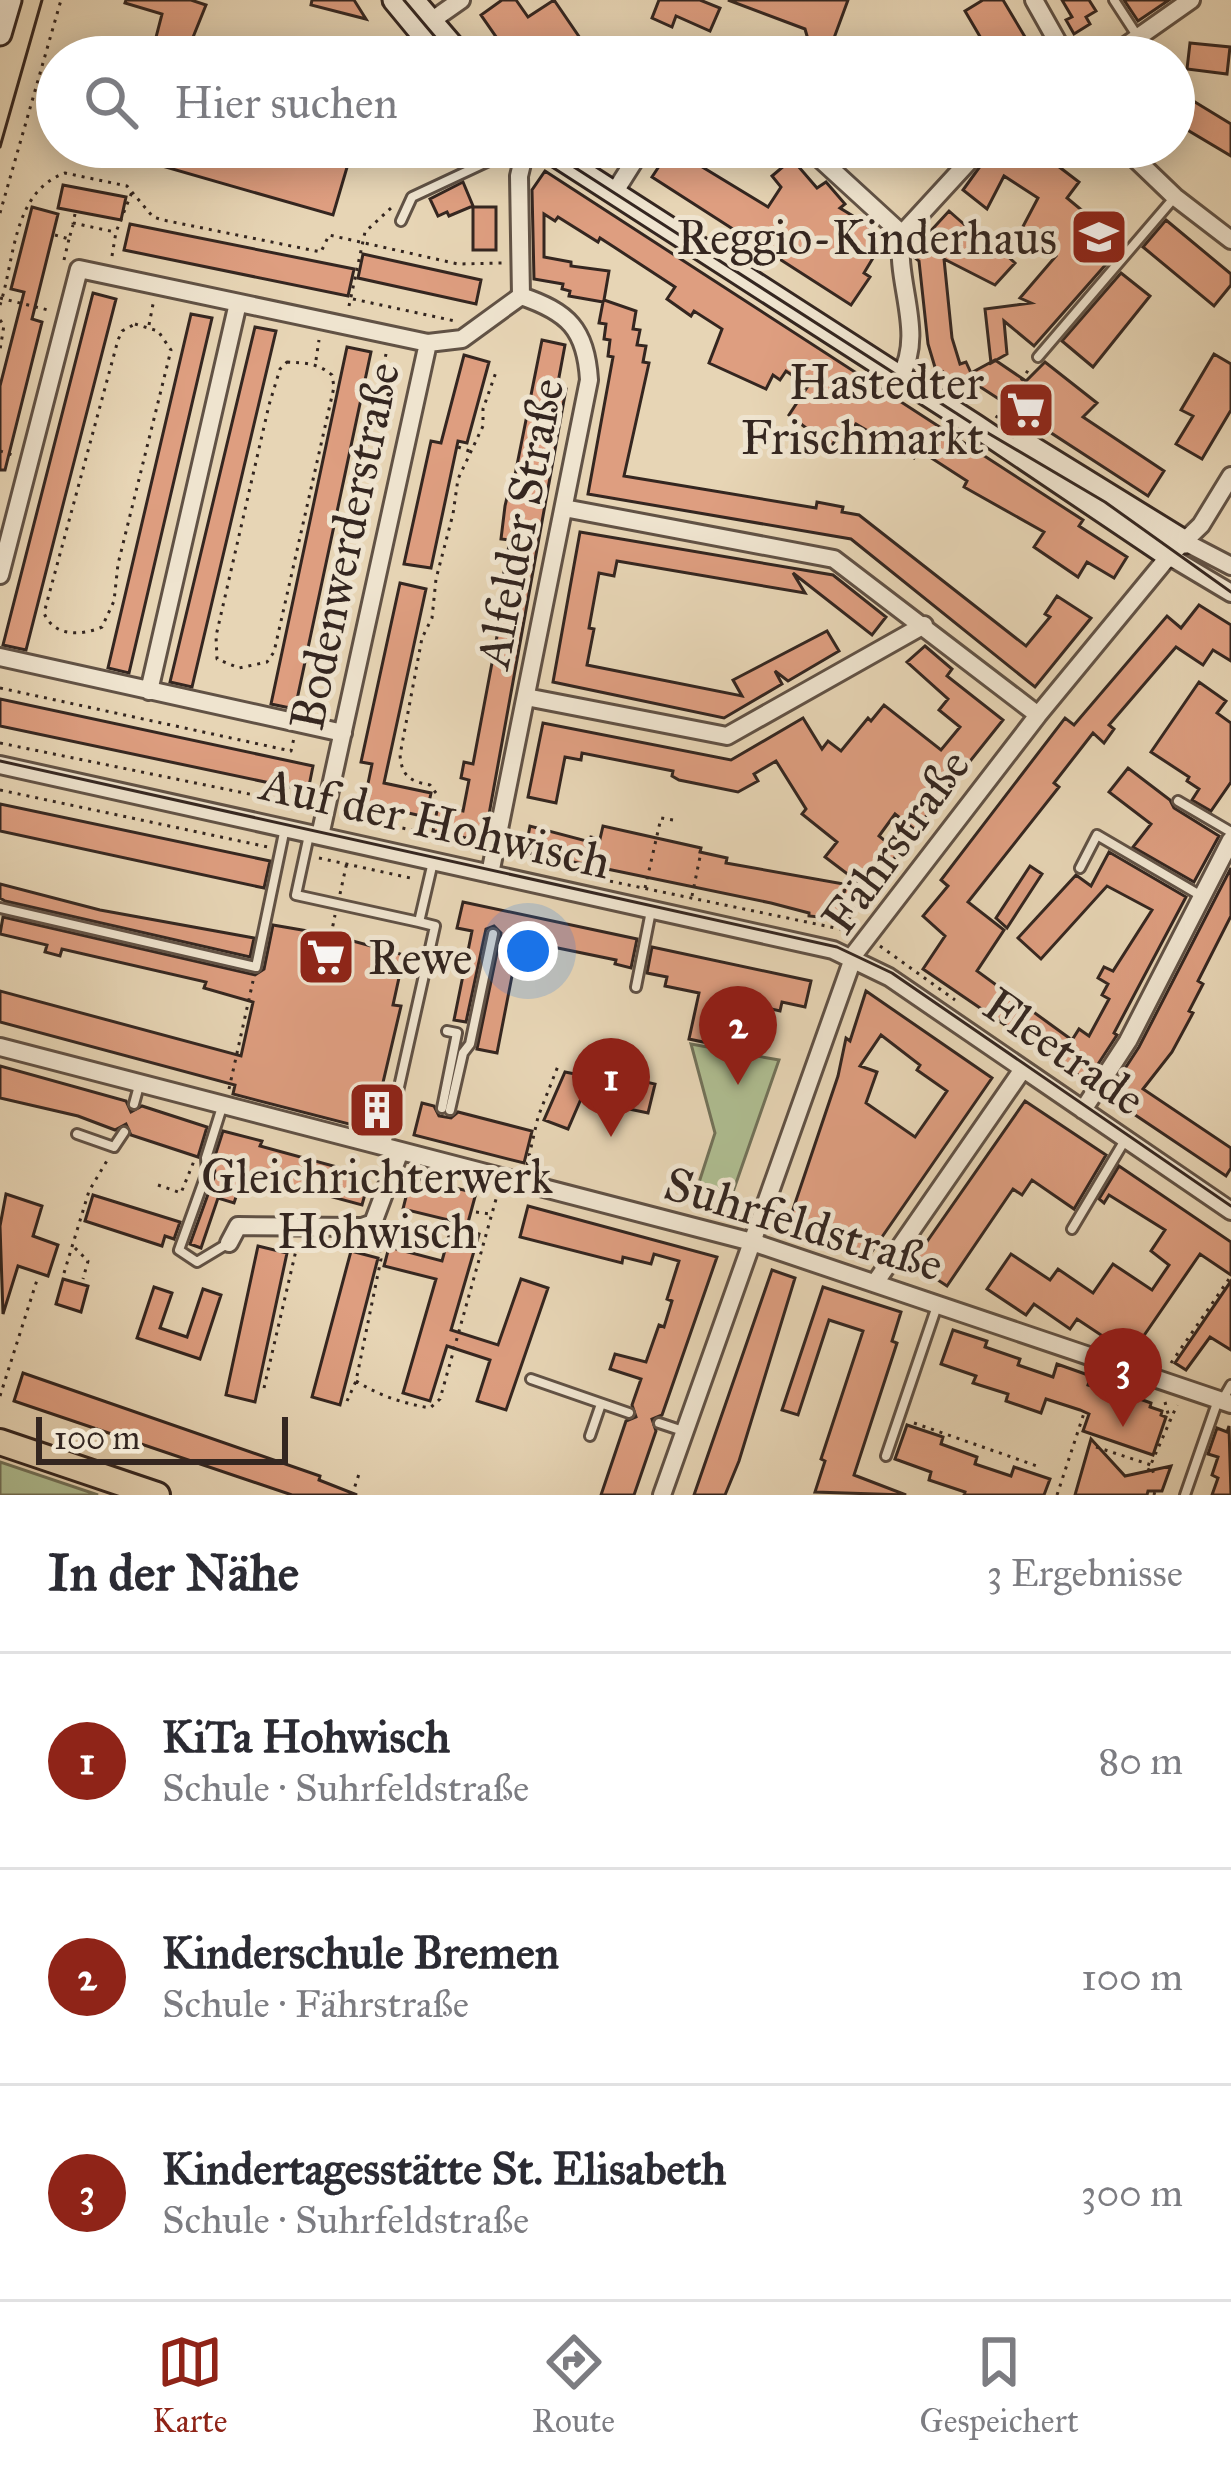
<!DOCTYPE html>
<html lang="de">
<head>
<meta charset="utf-8">
<style>
	:root { --surface:#fff; --page:#f7f7f7; --text:#2b2b33; --muted:#7c7c81; --line:#e1e1e2; --accent:#8f2418 }
	body { margin:0; font-family:"IM FELL Great Primer",serif; background:var(--page); color:var(--text) }
	.scale { position:absolute; left:36px; bottom:30px; width:252px; box-sizing:border-box; padding-left:12px; border:6px solid #342620; border-top:0; font-size:33px; line-height:42px; white-space:nowrap; color:#342620; -webkit-text-stroke:9px #efe4cf; paint-order:stroke }
	.you { position:absolute; left:528px; top:951px; width:42px; height:42px; margin:-30px; border:9px solid #fff; border-radius:50%; background:#1a73e8; box-shadow:0 0 0 18px #1a73e833 }
	.badge { display:grid; place-items:center; width:78px; height:78px; border-radius:50%; background:var(--accent); color:#fff; font-size:39px; font-weight:700 }
	.pin { position:absolute; translate:-50% -99px; filter:drop-shadow(0 3px 6px #0008) }
	.pin::after { content:''; position:absolute; top:63px; width:42px; height:36px; background:inherit; clip-path:polygon(0 0,100% 0,50% 100%) }
	.list { margin:0; padding:0; list-style:none }
	h2 { display:flex; justify-content:space-between; align-items:center; height:156px; margin:0; padding:0 48px; font-size:51px }
	h2 small { font-size:39px; font-weight:400; color:var(--muted) }
	.list li { display:grid; grid-template-columns:78px 1fr auto; gap:36px; align-items:center; box-sizing:border-box; height:216px; padding:0 48px; border-top:3px solid var(--line) }
	.list b { display:block; font-size:45px; white-space:nowrap }
	.list p { margin:0; font-size:39px; white-space:nowrap; color:var(--muted) }
	.list em { font-size:39px; font-style:normal; color:var(--muted) }
	.icon { flex:none; width:66px; height:66px; fill:none; stroke:currentColor; stroke-width:2; stroke-linecap:round; stroke-linejoin:round }
	.map { position:relative; flex:none; width:1231px; height:1495px; overflow:hidden }
	.search { position:absolute; background:var(--surface); box-shadow:0 6px 30px #0003; left:36px; right:36px; top:36px; height:132px; display:flex; align-items:center; gap:30px; box-sizing:border-box; padding:0 42px; border-radius:66px; color:var(--muted); font-size:45px }
	.sheet { height:804px; background:var(--surface) }
	nav { display:flex; justify-content:space-around; align-items:center; box-sizing:border-box; height:168px; border-top:3px solid var(--line); background:var(--surface); font-size:33px; color:var(--muted) }
	nav a { display:grid; justify-items:center; gap:6px }
	nav .on { color:var(--accent) }
	.map>svg:first-child { display:block }
	.green { fill:#afbe92; stroke:#727259; stroke-width:3 }
	.building { fill:#de9e80; stroke:#342620; stroke-width:3; fill-rule:evenodd }
	.lines { fill:none; stroke-linecap:round; stroke-linejoin:round }
	.lane-casing { stroke:#615245; stroke-width:14 }
	.street-casing { stroke:#615245; stroke-width:22 }
	.secondary-casing { stroke:#342620; stroke-width:27 }
	.primary-casing { stroke:#342620; stroke-width:30 }
	.path { stroke:#342620; stroke-width:3; stroke-dasharray:3 6; stroke-linecap:butt }
	.lane { stroke:#efe4cf; stroke-width:8 }
	.street { stroke:#efe4cf; stroke-width:16 }
	.secondary { stroke:#efe4cf; stroke-width:21 }
	.primary { stroke:#e7d5b5; stroke-width:24 }
	.tram { stroke:#342620; stroke-width:3 }
	.labels { text-anchor:middle; stroke-width:10; stroke-linejoin:round; paint-order:stroke }
	.poi-label { font-size:48px; fill:#342620; stroke:#efe4cf; text-anchor:end }
	.street-label { font-size:48px; fill:#342620; stroke:#efe4cf }
</style>
</head>
<body>
<div class="map">
<svg width="1231" height="1495" viewBox="0 0 1231 1495">
	<rect width="100%" height="100%" fill="#e7d5b5"/>
	<filter id="stains"><feTurbulence type="fractalNoise" baseFrequency=".00167" numOctaves="4"/><feColorMatrix values="0 0 0 0 .2 0 0 0 0 .09 0 0 0 0 .02 0 0 0 .5 -.17"/></filter>
	<radialGradient id="worn" r=".72"><stop offset=".6" stop-color="#630" stop-opacity="0"/><stop offset="1" stop-color="#630" stop-opacity=".3"/></radialGradient>
	<path class="green" d="M691,1044L779,1060L727,1209L694,1198L715,1133Z
		M0,1462L98,1495H0Z"/>
	<path class="building" d="M126,0H191L206,5L185,57L153,49L162,14L125,3Z
		M312,0H354L366,19L311,5Z
		M502,0H516L528,17L554,0L593,57H510L481,15Z
		M659,0H700L720,8L710,31L676,16L672,27L652,18Z
		M728,0H848L834,38L839,57H813L805,29Z
		M983,0H1003L1034,52L1025,57H992L965,11Z
		M1062,0H1089L1096,11L1086,17L1090,24L1074,34L1066,20L1072,17Z
		M1124,0H1169L1138,21Z
		M1190,43L1230,47L1227,74L1187,69Z
		M1190,99L1231,124V156L1174,122Z
		M123,147H353L333,215L162,166L163,162L123,151Z
		M994,147H1069L1058,166L1079,182L1067,198L1096,222L1098,219L1118,239L1102,258L1108,262L1034,346L1004,321L1007,354L991,363L985,309L1031,303L1020,298L1056,256L1035,239L1031,243L1019,234L1038,198L1004,176L987,209L963,190Z
		M671,148L768,207L781,187L772,176L792,159L817,188L826,182L845,204L840,208L871,227L868,232L877,238L873,245L879,248L864,273L870,277L851,305L652,177Z
		M545,171L1083,520L1079,526L1127,557L1114,578L1087,562L1078,577L1034,547L1044,532L964,487L967,481L919,450L914,458L856,424L849,434L842,430L832,445L818,437L789,415L808,386L786,371L780,380L773,375L766,389L709,363L722,329L694,311L691,316L667,299L675,287L614,247L600,238L598,242L558,217L555,221L544,214V257L571,262V266L609,271L604,300L636,311L633,329L640,330L637,345L646,346L643,362L649,363L624,476L816,508L817,502L843,507L842,512L859,515L1026,646L1050,617L1045,614L1057,596L1091,618L1035,687L851,539L588,494L613,357L608,356L610,340L604,339L606,324L599,323L603,302L569,296L570,291L562,289L563,284L534,279L532,190Z
		M463,182L473,206L449,216L447,212L438,216L430,199Z
		M63,185L126,197L121,220L58,208Z
		M32,207L58,214L32,319L42,322L5,470H0V386L24,292L11,289Z
		M473,207H496V250H473Z
		M949,211L1000,256L1003,252L1015,263L995,285L944,259L952,338L960,364L966,362L971,373L995,360L1026,381L1045,362L1097,403L1083,417L1164,471L1148,496L965,377L949,384L943,372L937,374L928,344L919,261L914,257V249Z
		M1166,220L1231,274V285L1214,306L1143,247Z
		M130,224L354,269L348,296L124,250Z
		M363,254L481,280L476,304L358,278Z
		M1121,273L1150,296L1093,367L1062,341Z
		M93,293L116,299L65,497L26,650L3,645Z
		M191,314L212,318L129,673L108,668Z
		M255,327L276,331L192,687L170,682Z
		M542,340L565,345L557,388L566,389L486,831L480,841L433,831L438,806L463,811L469,780L461,778L464,762L473,764L498,631L492,630L508,578L503,577L510,540L501,539L505,506L509,489L512,490Z
		M347,347L371,352L295,709L271,704Z
		M1214,354L1231,364V410L1202,459L1176,444L1193,416L1181,410Z
		M464,355L489,362L467,443L458,441L431,568L404,564L431,441L441,443Z
		M580,532L833,575L886,617L872,635L793,573L805,593L617,561L614,576L599,573L589,628L594,629L587,665L742,696L733,680L827,631L839,651L788,681L775,671L782,684L724,718L553,682Z
		M400,583L426,589L384,783L431,793L426,817L364,803L372,764L361,762Z
		M1199,605L1231,625V661L1213,650L1203,665L1176,647L1109,725L1114,729L1104,743L1093,733L1054,783L1059,787L968,902L1004,930L977,971L1072,1040L1079,1029L1089,1036L1109,999L1102,995L1108,984L1098,978L1104,967L1113,971L1152,910L1107,886L1041,959L1018,938L1076,875L1091,886L1109,852L1186,897L1114,1033L1117,1035L1087,1081L923,969L945,936L923,916L948,886L941,880L1065,718L1074,725L1167,616L1181,628Z
		M925,646L952,669L947,676L1003,720L915,830L895,814L879,836L899,852L848,920L809,916V913L771,903L525,852L530,826L590,842L591,837L600,839L603,826L701,848L700,852L727,858L726,863L866,888L825,857L837,842L802,814L806,809L776,761L754,774L758,781L738,792L679,780L672,776L673,771L582,753L581,760L565,757L556,803L528,797L543,723L731,760L803,718L822,749L828,741L841,751L868,718L871,721L884,705L941,750L960,727L939,710L948,699L907,662Z
		M1199,682L1226,701L1217,713L1231,723V782L1211,811L1192,800L1199,789L1187,781L1189,777L1151,752Z
		M0,699L313,766L308,791L0,726Z
		M1128,768L1170,800L1174,808L1219,836L1194,882L1133,847L1151,824L1109,792Z
		M0,804L270,861L264,888L0,831Z
		M1030,866L1042,874L1007,928L996,918Z
		M1231,868V916L1198,981L1203,984L1189,1011L1193,1013L1172,1052L1143,1089L1231,1148V1168L1226,1176L1107,1096L1139,1047Z
		M0,884L100,910L254,938L250,957L5,901L0,898Z
		M463,902L637,939L631,968L615,964L616,960L519,940L497,1053L477,1049L501,933L494,926L486,929L466,1022L454,1020L472,931L457,928Z
		M3,917L255,975L264,969L273,925L331,935L404,955L393,1005L401,1006L381,1091L389,1093L380,1132L233,1094L235,1085L0,1022V991L241,1056L253,1002L204,988L206,982L62,949L60,956L45,952L47,945L0,934Z
		M652,947L811,981L805,1007L782,1002L780,1011L746,1003L736,1049L689,1039L699,993L665,986L667,977L647,973Z
		M866,991L992,1078L866,1260L785,1233L838,1076L846,1038L850,1041ZM881,1035L920,1065L917,1070L947,1091L915,1137L866,1103L877,1072L860,1066Z
		M0,1066L126,1101L131,1112L142,1106L207,1127L198,1157L131,1135L126,1124L115,1130L78,1116L0,1098Z
		M577,1066L655,1084L648,1113L581,1099L568,1129L544,1120L565,1072L575,1074Z
		M1025,1101L1106,1155L1074,1209L1032,1180L1022,1195L1013,1189L947,1286L912,1263Z
		M422,1103L434,1106L439,1116L451,1118L458,1112L532,1131L524,1163L414,1135Z
		M223,1131L262,1141L260,1146L370,1176L362,1205L244,1173L234,1203L218,1198L201,1248L190,1244L215,1175L214,1159Z
		M1119,1166L1231,1242V1275L1200,1254L1134,1350L1119,1340L1116,1345L1077,1319L1070,1329L1034,1304L1026,1315L987,1289L1011,1254L1050,1280L1058,1269L1093,1293L1113,1264L1152,1290L1169,1265L1151,1251L1165,1230L1109,1195L1104,1203L1099,1199Z
		M411,1177L476,1193L466,1230L479,1234L451,1330L498,1345L521,1279L548,1288L506,1410L477,1401L490,1360L447,1346L430,1401L403,1393L436,1279L384,1266L389,1247L442,1261L453,1221L403,1209Z
		M6,1194L42,1206L33,1236L58,1245L48,1276L18,1266L3,1314L0,1226Z
		M93,1195L180,1222L174,1239L165,1236L162,1246L85,1221Z
		M528,1206L717,1257L662,1415L652,1419L656,1431L634,1495H601L626,1421L636,1417L632,1405L641,1379L610,1369L615,1354L646,1362L659,1325L664,1327L672,1301L667,1299L679,1261L654,1254L651,1264L623,1257L622,1263L520,1237Z
		M258,1246L287,1253L255,1402L226,1395Z
		M351,1251L378,1258L340,1405L312,1397Z
		M772,1270L795,1278L739,1461L725,1495H694Z
		M63,1279L88,1286L81,1312L56,1304Z
		M1231,1281V1350L1210,1337L1186,1370L1175,1363Z
		M154,1287L172,1293L160,1328L187,1337L203,1289L221,1295L200,1359L137,1338Z
		M823,1287L901,1312L892,1341L897,1343L854,1475L906,1495L815,1492L825,1461L821,1459L863,1331L829,1320L798,1415L782,1410Z
		M953,1330L987,1341L985,1347L1020,1359L1018,1365L1053,1377L1057,1364L1091,1376L1088,1385L1122,1396L1124,1390L1138,1395L1137,1398L1151,1403L1150,1407L1162,1411L1161,1415L1166,1417L1153,1455L1083,1431L1089,1414L1080,1410L1046,1399L1041,1413L1006,1401L1008,1394L973,1383L976,1376L941,1364Z
		M23,1373L320,1476L319,1480L357,1495H292L14,1401Z
		M907,1425L943,1437L941,1444L977,1457L975,1464L1011,1476L1014,1467L1050,1479L1044,1495H964L965,1492L929,1480L931,1472L895,1459Z
		M1229,1426L1231,1495H1212L1218,1478L1212,1475L1218,1457L1208,1454L1217,1428L1227,1432Z
		M1091,1439L1125,1476L1171,1466L1162,1491H1148L1147,1495H1075Z"/>
	<g class="lines">
		<defs>
			<path id="lane" d="M1114,0L1138,37
				M401,221L412,197L504,154H522
				M1038,357L1174,198
				M1178,801L1231,832
				M309,835L296,895L419,922
				M1080,868L1097,835L1203,897
				M0,908L256,967L285,828
				M636,987L651,911
				M134,1104L140,1082
				M222,1107L206,1158L207,1172L179,1250L197,1262L227,1244
				M442,1108L457,1033L447,1031
				M450,1110L463,1053L470,1044L493,934
				M77,1134L114,1147L124,1132
				M386,1145L435,926L419,922L433,862
				M1072,1229L1125,1140
				M531,1379L629,1413
				M1223,1399L1231,1385
				M659,1423L683,1431
				M590,1436L601,1404
				M886,1456L937,1306
				M1185,1495L1218,1400"/>
			<path id="street" d="M1034,0L1066,57
				M424,26L461,0
				M1110,57L1191,0
				M800,147L818,157L902,234
				M1123,147L1175,197L1231,240
				M614,193L643,147
				M902,234L982,147
				M521,296L519,176L526,147
				M900,377C926,332 894,282 902,234
				M564,508L834,559L1038,715
				M1185,542L1231,566
				M1169,556L1231,593
				M0,575L79,269L428,343L462,339L521,296
				M0,657L343,733
				M149,691L238,303
				M526,697L727,736L924,625
				M0,765L833,950L889,977L1231,1211
				M320,836L428,343
				M490,874L589,380C586,329 568,312 521,296
				M0,1047L752,1242L1231,1404
				M1083,1110L1128,1041L1231,840
				M229,1243L238,1226L362,1227L373,1223L400,1151
				M875,1283L1023,1069
				M662,1495L855,953L1038,715L1169,556L1201,525L1231,476"/>
			<path id="secondary" d="M394,0L441,57
				M413,0L462,57
				M0,34L10,0
				M543,147L976,426L1169,556
				M1023,442L1185,542"/>
			<path id="primary" d="M0,1442L157,1495"/>
		</defs>
		<use href="#lane" class="lane-casing"/>
		<use href="#street" class="street-casing"/>
		<use href="#secondary" class="secondary-casing"/>
		<use href="#primary" class="primary-casing"/>
		<path class="path" d="M0,213L61,0
			M75,214L73,223L115,232
			M55,235L69,239L73,225
			M112,256L116,232L132,192
			M64,260L69,239
			M0,298L48,310
			M353,299L455,321
			M0,305C15,260 12,192 65,173L127,186L153,217L163,220L321,252L329,235L458,264L502,263
			M349,306L365,232L391,208
			M0,320L4,325L0,350
			M135,324L158,331L171,350L118,564L114,601L102,627C81,636 54,637 44,613L118,340L122,331Z
			M149,325L154,299
			M316,360L319,340
			M287,362C305,363 318,363 332,375L334,387L274,652L267,662L239,668L217,659L216,636L269,405L280,369Z
			M996,418L1031,366
			M458,447L472,452
			M0,451L16,456
			M0,688L291,751L294,738
			M311,709L386,354
			M0,743L308,806
			M0,790L268,847
			M436,793L430,785C410,781 402,777 400,755L422,638L432,618L436,579L453,514L458,479L483,426V409L496,372
			M341,814L477,845
			M319,858L415,879
			M521,860L526,838
			M566,872L850,931
			M645,888L661,818L673,820
			M340,894L347,862
			M692,896L701,852
			M331,935L335,915
			M880,946L955,1000
			M229,1089L253,981
			M527,1165L538,1117L558,1066
			M158,1185L181,1193L194,1161
			M476,1212L490,1214
			M75,1248L88,1261L83,1279
			M64,1273L89,1191L108,1159
			M1171,1363L1231,1276
			M356,1381C380,1396 402,1403 430,1408L440,1399L498,1192
			M264,1388L297,1246
			M0,1396L37,1280
			M347,1401L356,1381L381,1259L378,1242
			M1165,1402L1170,1421
			M914,1423L1037,1466
			M1096,1447L1151,1465L1154,1475
			M1148,1471L1177,1405
			M352,1495L359,1474
			M1057,1495L1084,1413
			M1154,1495L1155,1491"/>
		<use href="#lane" class="lane"/>
		<use href="#street" class="street"/>
		<use href="#secondary" class="secondary"/>
		<use href="#primary" class="primary"/>
		<path class="tram" d="M404,0L452,57
			M0,147L42,0
			M543,147L976,426L1105,502L1231,592
			M0,761L837,947L892,973L1231,1206"/>
	</g>
	<defs>
		<symbol id="school-square" viewBox="-11 -11 22 22"><rect x="-9" y="-9" width="18" height="18" rx="4" fill="#8f2418" stroke="#efe4cf"/><path d="M0-5L7-2L0 1L-7-2ZM-4 1L0 2.5L4 1V4Q0 6-4 4Z" fill="#fff"/></symbol>
		<symbol id="supermarket-square" viewBox="-11 -11 22 22"><rect x="-9" y="-9" width="18" height="18" rx="4" fill="#8f2418" stroke="#efe4cf"/><path d="M-6-5.5h2.5l.6 2H6L4.5 2H-2.5L-4.4-4H-6ZM-1.5 3.2a1.3 1.3 0 1 0 .1 0ZM3 3.2a1.3 1.3 0 1 0 .1 0Z" fill="#fff"/></symbol>
		<symbol id="building-square" viewBox="-11 -11 22 22"><rect x="-9" y="-9" width="18" height="18" rx="4" fill="#8f2418" stroke="#efe4cf"/><path d="M-4-6H4V6H1V3H-1V6H-4ZM-2.5-4.3h1.7v1.8h-1.7ZM.8-4.3h1.7v1.8H.8ZM-2.5-1h1.7V.8h-1.7ZM.8-1h1.7V.8H.8Z" fill="#fff"/></symbol>
	</defs>
	<g fill-rule="evenodd">
		<use href="#school-square" x="1066" y="204" width="66" height="66"/>
		<use href="#supermarket-square" x="993" y="377" width="66" height="66"/>
		<use href="#supermarket-square" x="293" y="924" width="66" height="66"/>
		<use href="#building-square" x="344" y="1077" width="66" height="66"/>
	</g>
	<g class="labels">
		<g class="poi-label">
			<text x="1057" y="254">Reggio-Kinderhaus</text>
			<text x="984" y="399">Hastedter<tspan x="984" dy="55">Frischmarkt</tspan></text>
			<text x="368" y="974" text-anchor="start">Rewe</text>
			<text x="377" y="1193" text-anchor="middle">Gleichrichterwerk<tspan x="377" dy="55">Hohwisch</tspan></text>
		</g>
		<g class="street-label">
			<text transform="translate(519 523) rotate(-79)" y="17">Alfelder Straße</text>
			<text transform="translate(344 546) rotate(-78)" y="17">Bodenwerderstraße</text>
			<text transform="translate(436 822) rotate(13)" y="17">Auf der Hohwisch</text>
			<text transform="translate(895 841) rotate(-54)" y="17">Fährstraße</text>
			<text transform="translate(1065 1051) rotate(35)" y="17">Fleetrade</text>
			<text transform="translate(804 1223) rotate(17)" y="17">Suhrfeldstraße</text>
		</g>
	</g>
	<rect width="100%" height="100%" filter="url(#stains)"/>
	<rect width="100%" height="100%" fill="url(#worn)"/>
</svg>
<div class="scale">100 m</div>
<div class="you"></div>
<div class="pin badge" style="left:611px;top:1137px">1</div>
<div class="pin badge" style="left:738px;top:1085px">2</div>
<div class="pin badge" style="left:1123px;top:1427px">3</div>
<div class="search"><svg class="icon" aria-label="search" viewBox="0 0 24 24"><circle cx="10" cy="10" r="6"/><path d="M15 15l6 6"/></svg>Hier suchen</div>
</div>
<section class="sheet">
<h2>In der Nähe<small>3 Ergebnisse</small></h2>
<ul class="list">
<li><span class="badge">1</span><div><b>KiTa Hohwisch</b><p>Schule · Suhrfeldstraße</p></div><em>80 m</em></li>
<li><span class="badge">2</span><div><b>Kinderschule Bremen</b><p>Schule · Fährstraße</p></div><em>100 m</em></li>
<li><span class="badge">3</span><div><b>Kindertagesstätte St. Elisabeth</b><p>Schule · Suhrfeldstraße</p></div><em>300 m</em></li>
</ul>
</section>
<nav>
<a class="on"><svg class="icon" aria-label="map" viewBox="0 0 24 24"><path d="M3 6l6-2 6 2 6-2v14l-6 2-6-2-6 2zM9 4v14M15 6v14"/></svg>Karte</a>
<a><svg class="icon" aria-label="directions" viewBox="0 0 24 24"><path d="M12 3l9 9-9 9-9-9zM9 14v-3h6M13 9l2 2-2 2"/></svg>Route</a>
<a><svg class="icon" aria-label="saved" viewBox="0 0 24 24"><path d="M7 4h10v16l-5-4-5 4z"/></svg>Gespeichert</a>
</nav>
</body>
</html>
